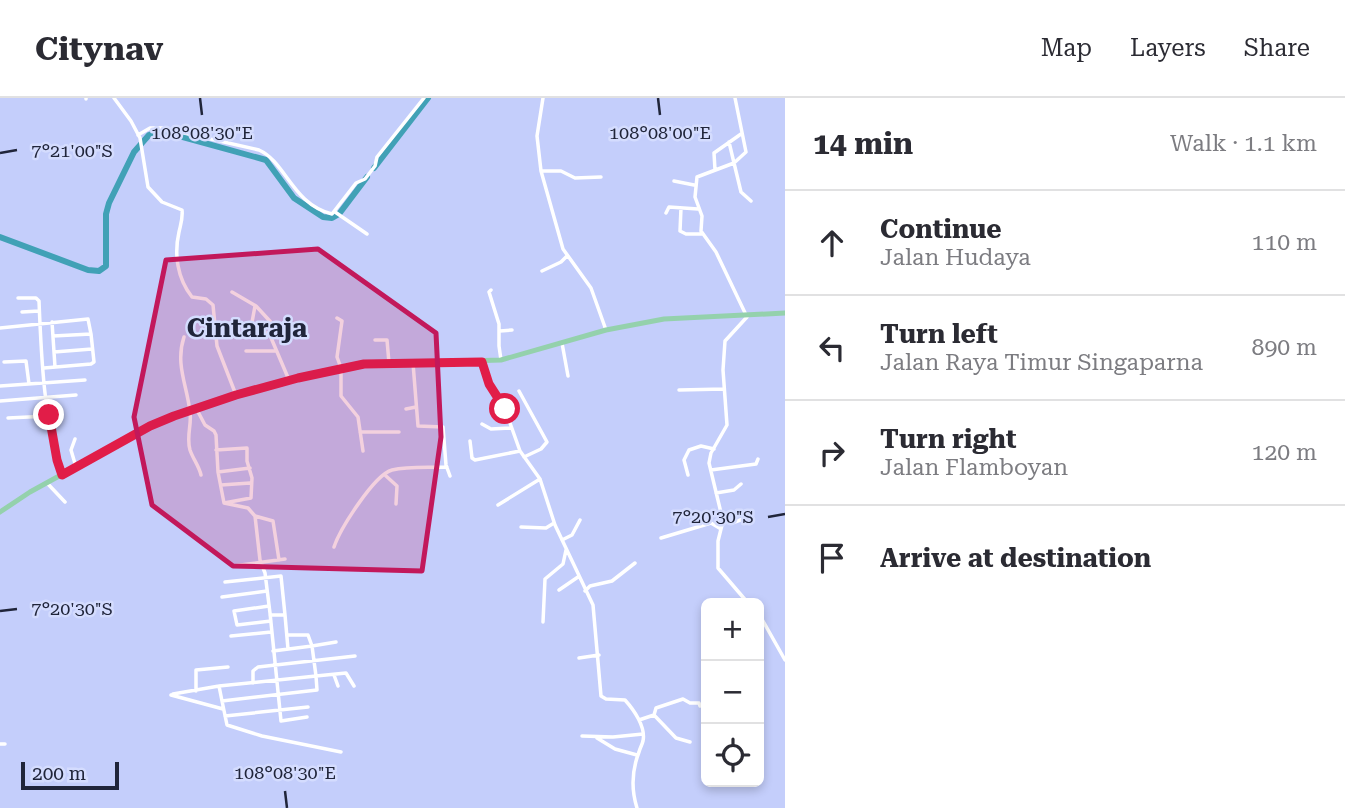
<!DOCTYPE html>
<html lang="en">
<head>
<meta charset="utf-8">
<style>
	:root { --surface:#fff; --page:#f7f7f7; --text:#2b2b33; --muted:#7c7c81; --line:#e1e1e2 }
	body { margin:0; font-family:"Roboto Serif",serif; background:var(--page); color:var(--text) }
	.controls { position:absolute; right:21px; bottom:21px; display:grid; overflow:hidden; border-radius:10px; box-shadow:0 4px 10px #0003 }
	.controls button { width:63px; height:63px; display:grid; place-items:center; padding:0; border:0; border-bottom:2px solid var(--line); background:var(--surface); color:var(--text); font:35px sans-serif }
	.scale { position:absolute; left:21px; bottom:18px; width:98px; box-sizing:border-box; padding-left:7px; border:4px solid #20253a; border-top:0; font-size:19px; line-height:24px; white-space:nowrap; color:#20253a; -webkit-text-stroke:5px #d4dcfe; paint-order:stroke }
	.stop { position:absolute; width:21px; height:21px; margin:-16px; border:5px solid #e11d48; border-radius:50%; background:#fff }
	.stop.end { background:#e11d48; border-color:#fff; box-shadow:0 2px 7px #0008 }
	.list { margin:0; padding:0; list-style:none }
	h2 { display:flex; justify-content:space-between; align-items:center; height:91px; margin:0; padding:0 28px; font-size:30px }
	h2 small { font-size:23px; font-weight:400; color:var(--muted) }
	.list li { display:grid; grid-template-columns:46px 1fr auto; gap:21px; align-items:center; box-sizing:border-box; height:105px; padding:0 28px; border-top:2px solid var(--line) }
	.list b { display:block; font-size:26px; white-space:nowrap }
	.list p { margin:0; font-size:23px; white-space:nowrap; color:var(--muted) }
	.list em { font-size:23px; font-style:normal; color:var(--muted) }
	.icon { flex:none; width:38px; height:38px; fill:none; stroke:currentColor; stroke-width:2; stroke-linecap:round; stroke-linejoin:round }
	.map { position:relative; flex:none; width:785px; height:710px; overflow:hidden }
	header { display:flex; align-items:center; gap:42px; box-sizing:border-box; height:98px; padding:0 35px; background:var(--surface); border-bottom:2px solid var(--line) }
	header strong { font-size:33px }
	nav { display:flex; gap:38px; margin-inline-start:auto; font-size:24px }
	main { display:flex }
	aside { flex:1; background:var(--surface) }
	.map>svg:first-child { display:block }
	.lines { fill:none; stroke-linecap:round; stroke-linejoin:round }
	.river { stroke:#41a1b6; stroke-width:6 }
	.minor { stroke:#fff; stroke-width:3.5 }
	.major { stroke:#94d1ac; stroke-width:5 }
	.route { stroke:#e11d48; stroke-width:9 }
	.marked { fill:#c2185b; fill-opacity:0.2; stroke:#c2185b; stroke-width:5; stroke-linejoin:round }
	.ticks { fill:none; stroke:#20253a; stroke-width:2.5 }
	.labels { text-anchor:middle; stroke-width:5; stroke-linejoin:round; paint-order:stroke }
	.quarter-label { font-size:26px; font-weight:bold; fill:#20253a; stroke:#d4dcfe }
	.ticks-label { font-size:18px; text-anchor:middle; fill:#20253a; stroke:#d4dcfe; stroke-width:5; stroke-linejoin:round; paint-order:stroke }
</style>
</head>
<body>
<header>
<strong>Citynav</strong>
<nav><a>Map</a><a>Layers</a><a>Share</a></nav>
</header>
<main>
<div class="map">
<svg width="785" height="710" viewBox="0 0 785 710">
	<rect width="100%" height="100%" fill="#c4cefb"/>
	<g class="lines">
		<path class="river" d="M374,70L428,0
			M0,139L88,172L99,173L106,168V116L109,105L134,54L149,37L161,33L266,62L294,100L323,119L332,120L339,116L367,79"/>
		<path class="minor" d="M114,0L131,23L140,40L148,89L162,104L182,112C183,120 181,125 179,134C174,156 177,180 192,199L206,201L213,207L217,248L236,297
			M543,0L537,38L541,73L563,151L591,190L606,232
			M735,0L746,54L734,65L741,94L751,103
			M86,1V0
			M138,37L150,30H162L259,52C286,64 292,106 332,116L356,85L365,81L375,68L377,59L424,0
			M729,44L734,65L697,79L695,99L702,118L701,133L716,154L747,219L725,243L723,272L727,327L711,355L709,365L723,423L718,443V470L748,505
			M715,72L714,55L741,36
			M541,73H561L575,80L601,79
			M674,83L694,87
			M681,110L680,133L686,136H703
			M335,114L367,136
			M666,115L669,109L698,111
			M542,173L561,164L567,158
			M491,192L489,194L499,226V248L501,262
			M232,194L256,208L279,233
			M18,200H36L39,203C41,254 44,328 62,376
			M22,214L39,213
			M337,220L342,223L337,259L341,270V298L358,319L363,353
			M52,224L55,269
			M0,230L88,221L91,236
			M500,233L512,232
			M244,235H269L289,282
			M250,235L255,208
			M269,235L287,230
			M184,239C175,266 187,287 190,314C192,327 186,338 190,352C193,361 199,368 201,377
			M375,242H387L389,265
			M562,245L568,278
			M246,253H276
			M54,254L92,251
			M4,264L26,263L29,286
			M482,264L489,286L505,311L520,353L540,381L555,427L593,507L601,598L606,601L625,602C634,612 646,629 643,643C642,647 640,650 639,654C632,672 631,691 637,710
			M413,265L418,328L443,329L446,367L450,378
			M44,270L91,266L94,264L91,236L53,238
			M0,288L85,282
			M679,292L724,291
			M519,293L547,344L541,351L524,359
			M0,303L76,297
			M196,310L205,327L214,333L216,337L218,374L224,405L248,410L255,418L260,462L265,475L270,515L281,623L307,619
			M406,311L416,309
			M8,320L49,318
			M482,326L491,331L511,330
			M360,334H399
			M75,341L71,352L76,369
			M470,343L472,360L475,362L520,353
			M216,352L247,350V363L252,380L251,400L224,405
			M711,372L756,366L758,361
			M218,374L250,370
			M688,377L684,362L689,352L701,348L714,351
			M386,378L397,388L396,406
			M47,385L65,404
			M221,387L250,385
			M716,395L734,392L741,386
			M498,407L540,381
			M255,418L273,423L279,462
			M723,423L732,425L746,420
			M521,429L546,430L554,425
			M661,440L711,425L721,431
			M562,442L572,437L580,422
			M334,449C340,431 374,377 392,372C409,368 429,370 447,369
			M233,468L285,461
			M225,484L281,478L285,517
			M559,492L578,479
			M585,493L590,488L612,483L635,465
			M222,499L267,493
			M269,508L234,513L237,527L271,523
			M759,516L785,562
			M270,517H285L288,551
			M543,524L545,481L563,466L566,452
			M231,538L271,534
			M336,544L312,548L316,578L346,575L354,588
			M273,553L312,548L308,537H287
			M579,560L599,557
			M334,577L338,588
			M253,585V573L258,569L355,558
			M196,593V572L228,569
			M173,596L219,588
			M171,597L223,611
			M222,603L219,588L316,578L317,592L222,603L227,627L262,638L341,654
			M654,617L656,610L683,601L690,605H699L700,608
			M225,618L308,609
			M639,622L654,617L676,640L690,644
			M582,638L613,639L643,636
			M597,640L615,651L637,657
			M0,646H5"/>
		<path class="major" d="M0,414L30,394L150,328L203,308L298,280L364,266L501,262L606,232L664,221L785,215"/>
	</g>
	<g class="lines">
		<path class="route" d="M49,317L57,362L62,377L150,328L174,318L236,297L298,280L364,266L482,264L489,286L505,311"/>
	</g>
	<path class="marked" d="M318,151L436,235L441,339L422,473L233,468L152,407L134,319L166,162Z"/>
	<path class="ticks" d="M200,0L202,17M658,0L660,17M0,55L17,52M768,419L785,416M0,513L17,511M285,693L287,710"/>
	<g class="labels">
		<g class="quarter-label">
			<text x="247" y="239">Cintaraja</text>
		</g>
	</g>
	<g class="ticks-label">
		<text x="202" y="41">108°08'30"E</text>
		<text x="660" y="41">108°08'00"E</text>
		<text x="72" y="59">7°21'00"S</text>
		<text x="713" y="425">7°20'30"S</text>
		<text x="72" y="517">7°20'30"S</text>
		<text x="285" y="681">108°08'30"E</text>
	</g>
</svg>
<div class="controls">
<button>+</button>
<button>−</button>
<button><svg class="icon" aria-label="locate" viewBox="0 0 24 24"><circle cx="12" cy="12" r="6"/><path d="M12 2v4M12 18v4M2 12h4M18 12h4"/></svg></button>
</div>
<div class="scale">200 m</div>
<div class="stop" style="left:505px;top:311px"></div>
<div class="stop end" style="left:49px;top:317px"></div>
</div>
<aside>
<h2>14 min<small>Walk · 1.1 km</small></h2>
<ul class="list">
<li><svg class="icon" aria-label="ahead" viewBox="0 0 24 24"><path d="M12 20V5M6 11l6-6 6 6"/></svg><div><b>Continue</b><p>Jalan Hudaya</p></div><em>110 m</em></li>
<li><svg class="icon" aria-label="left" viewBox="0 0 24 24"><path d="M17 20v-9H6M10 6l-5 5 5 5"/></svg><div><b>Turn left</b><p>Jalan Raya Timur Singaparna</p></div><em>890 m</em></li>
<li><svg class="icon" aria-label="right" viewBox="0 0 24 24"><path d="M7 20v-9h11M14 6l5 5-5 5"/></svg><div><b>Turn right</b><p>Jalan Flamboyan</p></div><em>120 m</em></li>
<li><svg class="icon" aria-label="arrive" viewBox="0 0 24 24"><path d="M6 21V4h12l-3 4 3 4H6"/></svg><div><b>Arrive at destination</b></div></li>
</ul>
</aside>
</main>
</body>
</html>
